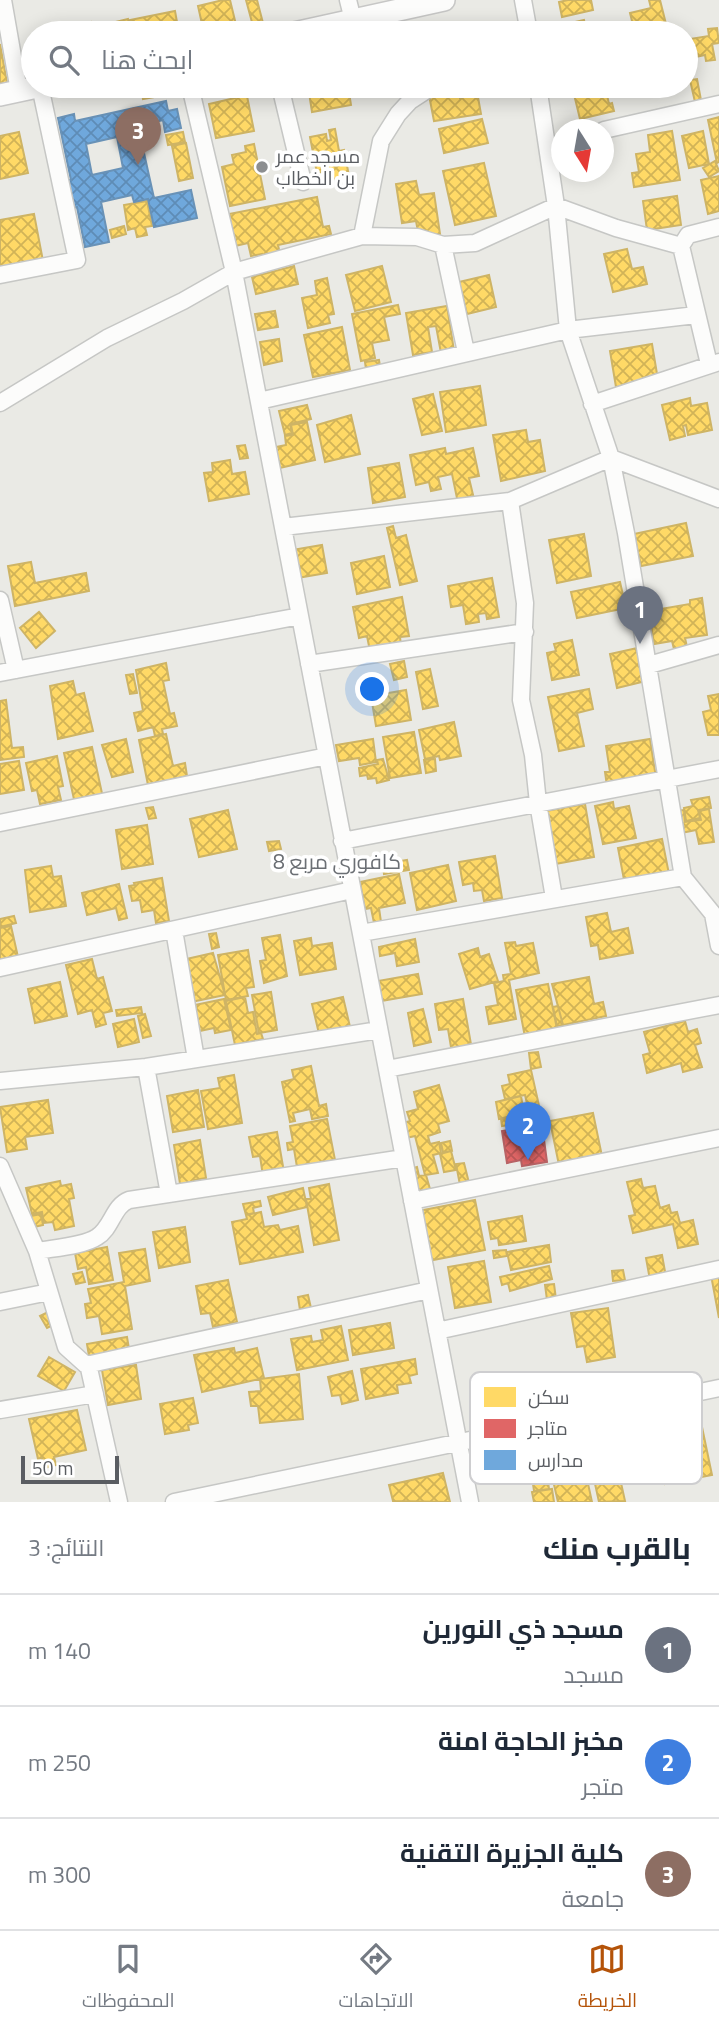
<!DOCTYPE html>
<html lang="ar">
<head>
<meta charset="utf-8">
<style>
	:root { --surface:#fff; --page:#f6f6f7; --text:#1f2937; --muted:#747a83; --line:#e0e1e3; --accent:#b45309 }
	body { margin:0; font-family:"Titillium Web",Cairo,sans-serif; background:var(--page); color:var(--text); direction:rtl }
	.compass { position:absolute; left:551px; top:119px; width:63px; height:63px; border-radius:50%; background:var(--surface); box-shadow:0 4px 18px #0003; rotate:169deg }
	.scale { position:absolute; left:21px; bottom:18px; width:98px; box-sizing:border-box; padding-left:7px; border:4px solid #5a5d62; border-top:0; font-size:19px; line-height:24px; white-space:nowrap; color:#5a5d62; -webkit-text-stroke:5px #fff; paint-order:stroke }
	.you { position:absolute; left:373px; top:690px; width:24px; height:24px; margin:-18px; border:5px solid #fff; border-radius:50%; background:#1a73e8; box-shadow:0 0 0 10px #1a73e833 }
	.badge { display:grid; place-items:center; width:46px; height:46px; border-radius:50%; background:var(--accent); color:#fff; font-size:23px; font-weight:700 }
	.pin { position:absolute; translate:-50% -58px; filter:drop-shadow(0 2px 4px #0008) }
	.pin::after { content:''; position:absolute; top:37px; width:24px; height:21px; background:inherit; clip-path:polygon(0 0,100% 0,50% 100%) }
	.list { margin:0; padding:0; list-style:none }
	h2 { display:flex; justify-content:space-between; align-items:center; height:91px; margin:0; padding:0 28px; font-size:30px }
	h2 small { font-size:23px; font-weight:400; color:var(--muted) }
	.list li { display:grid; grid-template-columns:46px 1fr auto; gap:21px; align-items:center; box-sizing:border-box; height:112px; padding:0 28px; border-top:2px solid var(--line) }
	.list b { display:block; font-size:26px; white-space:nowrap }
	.list p { margin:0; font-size:23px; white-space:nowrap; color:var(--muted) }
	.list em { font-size:23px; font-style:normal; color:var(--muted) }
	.icon { flex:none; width:38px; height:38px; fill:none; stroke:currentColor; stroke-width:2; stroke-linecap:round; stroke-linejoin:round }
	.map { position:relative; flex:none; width:719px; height:1502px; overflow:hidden; direction:ltr }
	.search { position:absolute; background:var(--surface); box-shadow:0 4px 18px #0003; left:21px; right:21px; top:21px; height:77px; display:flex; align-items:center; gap:18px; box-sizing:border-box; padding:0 24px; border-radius:38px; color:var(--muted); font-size:26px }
	.sheet { height:427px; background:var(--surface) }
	nav { display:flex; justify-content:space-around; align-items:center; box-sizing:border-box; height:98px; border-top:2px solid var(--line); background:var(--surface); font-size:19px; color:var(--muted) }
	nav a { display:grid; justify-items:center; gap:4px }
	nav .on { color:var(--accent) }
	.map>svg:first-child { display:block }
	.homes { fill:url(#homes-cross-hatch); stroke:#ceb465; stroke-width:2 }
	.shops { fill:url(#shops-cross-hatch); stroke:#b86365; stroke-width:2 }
	.schools { fill:url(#schools-cross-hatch); stroke:#6992b7; stroke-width:2; fill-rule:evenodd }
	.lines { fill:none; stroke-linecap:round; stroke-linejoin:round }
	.street-casing { stroke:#c6c7c5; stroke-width:19 }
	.secondary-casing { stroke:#c7c7c6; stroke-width:24 }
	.street { stroke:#fcfcfb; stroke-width:16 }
	.secondary { stroke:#fcfcfb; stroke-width:21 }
	.poi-dot { fill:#8c8e90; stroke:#fff; stroke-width:2.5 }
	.labels { text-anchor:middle; stroke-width:7; stroke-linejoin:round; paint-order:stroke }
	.poi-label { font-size:19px; fill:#5a5d62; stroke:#fff; text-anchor:start }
	.neighbourhood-label { font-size:21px; fill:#6b6f74; stroke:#fff }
	.key { fill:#fff; stroke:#ceced0; stroke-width:2 }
	.key-label { font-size:19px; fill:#5a5d62 }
</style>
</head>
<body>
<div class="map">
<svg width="719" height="1502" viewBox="0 0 719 1502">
	<defs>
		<pattern id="homes-cross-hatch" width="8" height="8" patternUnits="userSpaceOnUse" patternTransform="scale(1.75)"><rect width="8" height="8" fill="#ffd966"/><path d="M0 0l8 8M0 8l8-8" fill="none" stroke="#d1b357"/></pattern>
		<pattern id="shops-cross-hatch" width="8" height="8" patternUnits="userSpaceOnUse" patternTransform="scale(1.75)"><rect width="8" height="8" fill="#e06666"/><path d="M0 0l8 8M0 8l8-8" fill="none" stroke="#b95757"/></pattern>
		<pattern id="schools-cross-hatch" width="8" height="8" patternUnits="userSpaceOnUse" patternTransform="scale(1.75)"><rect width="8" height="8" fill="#6fa8dc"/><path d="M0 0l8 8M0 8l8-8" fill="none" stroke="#5e8cb6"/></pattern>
	</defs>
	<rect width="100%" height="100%" fill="#eaeae5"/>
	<path class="homes" d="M223,0H230L238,33H204L198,6Z
		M246,0H257L263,23L253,26Z
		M568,0H591L593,10L562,17L559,2Z
		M649,0H660L667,28L675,26L676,33H635L630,13L651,8Z
		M175,11L179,33H145V30L133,33L130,20Z
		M128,19L131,33H101L99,26Z
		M584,20L587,33H550L549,28Z
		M91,22L94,33H85L83,24Z
		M717,28L719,43L712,44L715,60L706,61L705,55L686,59V48L692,47L690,39L709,36L708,29Z
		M0,44L7,83L0,84Z
		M33,46V76L32,77L27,47Z
		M697,79L701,100L695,102L690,80Z
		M158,86H176L177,93L143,99L141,89Z
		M232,86H245L254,131L216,138L209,104L235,98Z
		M308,86H348L351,105L312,112Z
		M365,86H403L366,93Z
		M476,86L481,114L434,121L429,95L459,90L460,98L469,96L468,88Z
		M572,86H605L609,104L612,103L614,111L580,119Z
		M719,117V162L717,163L708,120Z
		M482,119L488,143L444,153L439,129Z
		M335,129L339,151L344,150L349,176L327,180L326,171L317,173L310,137L326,134L327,141L331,140L329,130Z
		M672,131L680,180L634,187L632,173L639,172L636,154L650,152L648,135Z
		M703,131L709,164L689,168L682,136Z
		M19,132L28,173L0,179V136Z
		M183,132L185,142L168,145L166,135Z
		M186,143L193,178L179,181L172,146Z
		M254,144L265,199L230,206L222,167L234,164L232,155L246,152L245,146Z
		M715,161L719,171L709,177L703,168Z
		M484,163L496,216L455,225L443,171Z
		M719,176V211L708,214L701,180Z
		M416,181L419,195L434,193L440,234L419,237L416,221L402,223L396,184Z
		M677,196L681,225L647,230L643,201Z
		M317,197L323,227L329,226L331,234L278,245L281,259L264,262L262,254L251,256L248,243L235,246L229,214Z
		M147,201L152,226L145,227L147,235L137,237L135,228L128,230L124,205Z
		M34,214L43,261L0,269V220Z
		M124,226L126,234L112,238L110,230Z
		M627,249L632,269L643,267L647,284L613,292L604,254Z
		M294,266L298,284L256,294L252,277Z
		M382,266L391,302L355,311L346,275Z
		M489,275L496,307L467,314L459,282Z
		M327,278L334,314L328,315L330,323L308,328L302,298L317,295L315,281Z
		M398,305L400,314L384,317L389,340L372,343L375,358L361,361L352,314Z
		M447,306L454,351L441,353L436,326L428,327L432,352L413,355L406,313Z
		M275,311L278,327L258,330L255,314Z
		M342,327L350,370L313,377L304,335Z
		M279,339L282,361L264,365L260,342Z
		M652,344L658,380L616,387L610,351Z
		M379,360L380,366L366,369L365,362Z
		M480,386L486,425L446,432L440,392Z
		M433,394L442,431L422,435L413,399Z
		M690,398L691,406L707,403L712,430L688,435L686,425L683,426L685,436L670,440L662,405Z
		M307,405L311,419L290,424L292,433L285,435L279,411Z
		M351,415L360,454L325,462L317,425Z
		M307,422L315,460L275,469L271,448L286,445L285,436L293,435L291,425Z
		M526,430L528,442L540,440L545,471L501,481L493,435Z
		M245,445L248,458L240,459L237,446Z
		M445,448L446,454L473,448L479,476L469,478L474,499L458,503L452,474L438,477L441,489L431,491L429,482L416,485L410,455Z
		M230,460L232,474L245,472L249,494L209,501L204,473L213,472L212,463Z
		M399,463L405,497L373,503L368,468Z
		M686,523L693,556L641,566L634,534Z
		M393,526L396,538L406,535L417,581L400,585L387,528Z
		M584,534L591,576L557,583L549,540Z
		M322,545L327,573L297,578L292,550Z
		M384,556L390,587L357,594L351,563Z
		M31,562L35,583L86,573L89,591L15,606L8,566Z
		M492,578L499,617L487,619L486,613L478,614L479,622L466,624L463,605L451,607L448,586Z
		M620,582L626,608L577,618L571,592Z
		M402,597L409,636L400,637L401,645L370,651L367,636L359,638L353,607Z
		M702,598L707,635L685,638L687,647L674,649L672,641L654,644L649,611L690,604V600Z
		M39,612L55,631L36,648L20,628Z
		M572,640L579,675L552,680L547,653L556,651L554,644Z
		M642,647L650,680L617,688L610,654Z
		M404,661L407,677L394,680L390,664Z
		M166,663L169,680L163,681L170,714L174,713L177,726L162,729L163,734L155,736L153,727L138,731L134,713L143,711L136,670Z
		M430,669L438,706L423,709L416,672Z
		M133,674L137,693L130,694L126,675Z
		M73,681L76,695L84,693L93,731L58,739L50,686Z
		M589,689L593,709L577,713L584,746L559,751L548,697Z
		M406,690L411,720L376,726L371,696Z
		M719,694V735H708L703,712L711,710L708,696Z
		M6,700L12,748L23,747L24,757L0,760V701Z
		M454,722L461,756L440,760L439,756L425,759L419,730Z
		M414,732L421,773L390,778L383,737Z
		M166,734L173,766L185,763L187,776L148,785L139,740Z
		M126,739L133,772L112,777L102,745Z
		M373,739L376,762L360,765L359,758L339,761L336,745Z
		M650,739L656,778L607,786L605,772H610L606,746Z
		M92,747L103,798L75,804L64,753Z
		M57,756L63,786L58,787L61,800L40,804L37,790L32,791L26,763Z
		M383,759L389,780L377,783L376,778L368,779L367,775L360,776L359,768L378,764L377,760Z
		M435,759L436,771L426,773L424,760Z
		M19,761L24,790L0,794V764Z
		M709,797L711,808L698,810L700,818L686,821L684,808L693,806L691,800Z
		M613,802L614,809L629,806L636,838L603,844L595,806Z
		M585,804L594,857L555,864L546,811Z
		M153,807L156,818L149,819L146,808Z
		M709,809L714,842L699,844L696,830L681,833L677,811L684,810L685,822L701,820L699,811Z
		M228,810L237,849L199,857L190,819Z
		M147,825L153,864L122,869L116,830Z
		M662,839L669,874L625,885L618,848Z
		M279,841L281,849L269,851L267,842Z
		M495,856L502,898L484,901L482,890L474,891L473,883L463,885L459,862Z
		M407,860L409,870L384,874L383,864Z
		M448,865L456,901L417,910L410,873Z
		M51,866L53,877L61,876L66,906L30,912L25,870Z
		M399,874L405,903L379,908L381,922L374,923L371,908L365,909L360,882Z
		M162,878L169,921L156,923L154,910L142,912L140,900L132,901L129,886L135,885L134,883Z
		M119,884L127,918L119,920L116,908L87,915L82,893Z
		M607,913L611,932L628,928L633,953L600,959L598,945L591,946L586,917Z
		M14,916L16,923L0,927V919Z
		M11,926L18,957L0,961V928Z
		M216,933L219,947L212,949L209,934Z
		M280,935L287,976L264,983L260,961L266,960L262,938Z
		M311,938L312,946L332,943L336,969L300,975L294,941Z
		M415,939L419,962L397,966L395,953L380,956L379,947Z
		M515,942L516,946L533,943L539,973L509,980L516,1019L489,1024L486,1007L498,1005L494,983L504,981L503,975L511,974L505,943Z
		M478,948L480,957L489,954L498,981L470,989L459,954Z
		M248,950L254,987L246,988L248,996L226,1000L218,955Z
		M213,953L225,995L191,1002L182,960Z
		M92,959L97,979L103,977L112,1011L103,1013L106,1024L96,1027L92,1010L78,1014L66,965Z
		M418,974L422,994L381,1001L378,981Z
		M589,977L594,1004L603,1002L606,1016L563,1025L552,984Z
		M60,982L67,1016L35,1023L28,989Z
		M548,984L557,1029L525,1037L516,990Z
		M271,992L277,1030L259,1033L252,995Z
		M245,997L248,1013L253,1012L257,1034L261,1033L263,1039L235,1045L226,1001Z
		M343,997L351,1031L320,1038L312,1004Z
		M224,999L231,1030L215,1033L214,1028L195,1032L190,1006Z
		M463,999L472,1050L452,1053L448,1029L439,1030L435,1004Z
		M558,1006L563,1025L557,1026L553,1007Z
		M141,1007L142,1013L117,1016L116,1010Z
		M423,1009L431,1042L414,1046L408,1013Z
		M145,1014L151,1036L143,1038L138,1016Z
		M134,1019L139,1042L118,1047L113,1024Z
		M685,1021L688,1032L697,1029L701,1043L695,1045L702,1067L683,1072L681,1063L647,1073L643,1055L650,1053L644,1032Z
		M538,1052L541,1067L531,1069L529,1053Z
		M311,1066L319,1106L326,1104L328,1116L312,1119L310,1109L293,1113L295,1121L290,1122L282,1082L294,1079L292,1070Z
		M531,1070L540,1110L529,1112L525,1095L505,1099L502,1086L510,1084L508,1075Z
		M234,1075L242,1123L208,1129L201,1091L220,1088L218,1078Z
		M439,1085L449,1121L438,1124L440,1132L428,1136L430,1144L439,1142L441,1153L433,1155L438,1173L425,1175L415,1136L402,1139L400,1124L410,1121L407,1112L418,1109L414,1092Z
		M198,1090L204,1127L173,1132L167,1096Z
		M521,1096L524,1113L499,1119L496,1102Z
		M48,1100L53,1133L25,1137L27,1149L7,1152L0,1107Z
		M593,1113L603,1161L560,1170L550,1121Z
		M514,1117L515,1124L502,1126L501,1119Z
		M327,1119L335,1160L297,1167L294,1149L288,1150L287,1143L293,1142L290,1126Z
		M277,1132L284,1172L263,1176L260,1156L253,1157L249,1137Z
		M200,1140L206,1178L194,1180L195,1188L181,1190L174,1145Z
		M450,1141L452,1151L443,1152L441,1143Z
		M451,1151L456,1170L444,1172L440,1154Z
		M464,1163L469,1183L460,1185L456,1164Z
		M417,1167L419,1176L426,1175L430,1189L416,1192L410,1169Z
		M641,1179L643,1188L655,1186L660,1208L669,1205L671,1213L677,1212L680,1223L693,1220L698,1244L678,1248L673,1224L633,1233L629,1216L635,1215L627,1182Z
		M60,1181L61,1186L71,1184L74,1198L69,1199L74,1226L55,1230L53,1222L44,1223L42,1212L32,1214L26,1188Z
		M329,1184L339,1240L314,1245L306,1199H311L309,1188Z
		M303,1188L307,1207L273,1215L268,1197Z
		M475,1200L485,1250L428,1261L418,1211Z
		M260,1201L261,1206L253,1208L254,1213L246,1215L243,1204Z
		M261,1212L264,1227L278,1225L280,1230L298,1226L303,1252L240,1264L232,1222L247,1219L246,1215Z
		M41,1214L43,1225L34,1227L31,1216Z
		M522,1216L526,1241L499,1245L498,1238L491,1239L488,1222Z
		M185,1227L190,1262L159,1268L153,1232Z
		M549,1245L551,1262L511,1270L507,1252Z
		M107,1247L113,1280L89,1284L86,1267L78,1269L75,1253Z
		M145,1249L150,1281L125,1286L132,1329L102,1334L99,1316L87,1318L85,1304L91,1303L88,1289L124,1282L119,1253Z
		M506,1250L507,1256L494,1258L493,1251Z
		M662,1255L666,1277L650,1280L646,1258Z
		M484,1261L491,1302L455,1308L448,1267Z
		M549,1266L552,1279L510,1291L508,1283L502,1285L500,1277Z
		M623,1270L625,1280L613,1281L612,1271Z
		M82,1272L85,1282L76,1284L73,1274Z
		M719,1274V1318L711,1275Z
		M228,1280L237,1322L213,1327L210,1313L201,1314L196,1286Z
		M554,1284L556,1299L547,1300L545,1285Z
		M308,1295L311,1308L300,1310L298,1297Z
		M608,1308L615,1357L587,1362L584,1346L577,1347L571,1313Z
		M48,1312L55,1324L47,1328L40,1316Z
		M390,1323L394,1348L353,1355L349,1330Z
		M341,1326L348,1360L297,1370L291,1339L311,1336L312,1342L323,1340L321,1330Z
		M127,1337L130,1355L90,1362L87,1344Z
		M234,1348L235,1353L257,1348L264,1378L202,1392L194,1355Z
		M49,1357L75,1372L64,1391L38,1376Z
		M415,1359L417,1374L409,1376L411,1383L397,1385L398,1393L366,1399L361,1369Z
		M136,1365L141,1399L108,1405L102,1370Z
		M352,1371L358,1400L342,1404L340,1395L332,1396L328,1377Z
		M299,1374L303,1419L260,1423L258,1406H251L249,1392L261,1391L260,1379Z
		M193,1398L198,1423L188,1425L189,1430L165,1434L160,1404Z
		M77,1410L86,1450L54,1457L56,1465L44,1468L42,1458L38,1459L29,1419Z
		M702,1427L712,1475L665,1484L655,1437L675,1432L678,1444L686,1442L684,1430Z
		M614,1451L625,1501L599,1502L592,1470L609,1466L607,1453Z
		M582,1456L592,1502H558L549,1463Z
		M443,1473L450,1502L393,1501L389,1485Z
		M548,1482L549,1489L534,1491L533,1484Z
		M552,1489L554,1502H534L532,1492Z"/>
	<path class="shops" d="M542,1125L547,1162L522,1166L521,1160L507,1163L502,1131Z"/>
	<path class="schools" d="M166,101L168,111L177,109L181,128L165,132L163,120L138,126L154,198L191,190L197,218L154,227L148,199L134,202L132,195L101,202L109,242L85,247L77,207L73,208L67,180H71L58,118L74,114L75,121ZM117,137L123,168L92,175L86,144Z"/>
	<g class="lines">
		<defs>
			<path id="street" d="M3,0L19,91
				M348,0L353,20
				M523,0L529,33
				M190,86L234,272L470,1502
				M280,86L303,182
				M538,86L556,206L568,330L611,458L626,533L683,877L713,914L719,946
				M604,130L719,104
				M362,236L381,141L398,114L410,101L433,86
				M0,275L77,260L40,86
				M466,352L443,245L475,243L556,206L616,228L681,246
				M709,364L681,246L688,235L719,227
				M259,401L568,330L696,315
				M0,403L107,338L183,301L234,272L362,236L417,237L443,245
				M592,404L719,362
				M510,501L525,603L521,700L533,755L538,803L554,898
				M283,527L510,501L611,458L719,499
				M0,600L16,670
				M309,664L525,632
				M649,665L719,645
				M0,673L300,616
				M0,823L327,756
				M342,841L719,769
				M174,930L196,1059
				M361,933L683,877
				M0,968L352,890
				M146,1067L169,1194
				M387,1069L719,1005
				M0,1081L146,1067L379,1030
				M0,1166L37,1251L66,1347L86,1365L429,1290
				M412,1201L719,1138
				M37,1251C53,1248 84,1246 97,1237C112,1228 113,1206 129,1200L404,1158
				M0,1302L49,1292
				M437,1331L719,1269
				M88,1364L119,1502
				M0,1410L95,1394
				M174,1502L719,1388"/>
			<path id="secondary" d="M294,33L444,0
				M0,95L42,86"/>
		</defs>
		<use href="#street" class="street-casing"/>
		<use href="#secondary" class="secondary-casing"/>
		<use href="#street" class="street"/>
		<use href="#secondary" class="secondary"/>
	</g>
	<circle class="poi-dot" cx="262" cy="167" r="7"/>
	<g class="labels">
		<g class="poi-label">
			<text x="276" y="163">مسجد عمر<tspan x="276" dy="22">بن الخطاب</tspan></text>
		</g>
		<g class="neighbourhood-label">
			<text x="337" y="869">كافوري مربع 8</text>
		</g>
	</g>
	<rect x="470" y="1372" width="232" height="112" rx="10" class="key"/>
	<rect x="484" y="1387" width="32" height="20" fill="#ffd966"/>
	<rect x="484" y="1419" width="32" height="19" fill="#e06666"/>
	<rect x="484" y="1450" width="32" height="20" fill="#6fa8dc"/>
	<g class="key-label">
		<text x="528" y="1404">سكن</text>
		<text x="528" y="1435">متاجر</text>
		<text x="528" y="1467">مدارس</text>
	</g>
</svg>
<svg class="compass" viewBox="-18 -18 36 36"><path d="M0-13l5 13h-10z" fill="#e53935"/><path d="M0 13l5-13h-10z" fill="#747a83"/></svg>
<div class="scale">50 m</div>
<div class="you"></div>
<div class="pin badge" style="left:640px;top:644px;background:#6b7280">1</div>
<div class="pin badge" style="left:528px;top:1160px;background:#3f7fe0">2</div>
<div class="pin badge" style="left:138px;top:165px;background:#8d6e63">3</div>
<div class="search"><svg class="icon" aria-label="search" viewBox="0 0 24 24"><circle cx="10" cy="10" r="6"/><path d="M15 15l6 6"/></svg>ابحث هنا</div>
</div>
<section class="sheet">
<h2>بالقرب منك<small>النتائج: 3</small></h2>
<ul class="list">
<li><span class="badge" style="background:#6b7280">1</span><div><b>مسجد ذي النورين</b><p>مسجد</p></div><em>140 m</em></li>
<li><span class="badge" style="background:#3f7fe0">2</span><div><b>مخبز الحاجة امنة</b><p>متجر</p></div><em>250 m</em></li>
<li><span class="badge" style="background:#8d6e63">3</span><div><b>كلية الجزيرة التقنية</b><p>جامعة</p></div><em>300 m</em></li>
</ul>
</section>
<nav>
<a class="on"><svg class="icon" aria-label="map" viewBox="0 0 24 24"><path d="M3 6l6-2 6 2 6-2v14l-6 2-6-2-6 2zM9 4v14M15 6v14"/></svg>الخريطة</a>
<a><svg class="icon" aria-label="directions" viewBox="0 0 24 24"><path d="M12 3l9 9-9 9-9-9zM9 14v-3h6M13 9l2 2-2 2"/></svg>الاتجاهات</a>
<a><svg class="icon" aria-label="saved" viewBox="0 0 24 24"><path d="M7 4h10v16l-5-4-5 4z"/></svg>المحفوظات</a>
</nav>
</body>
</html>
